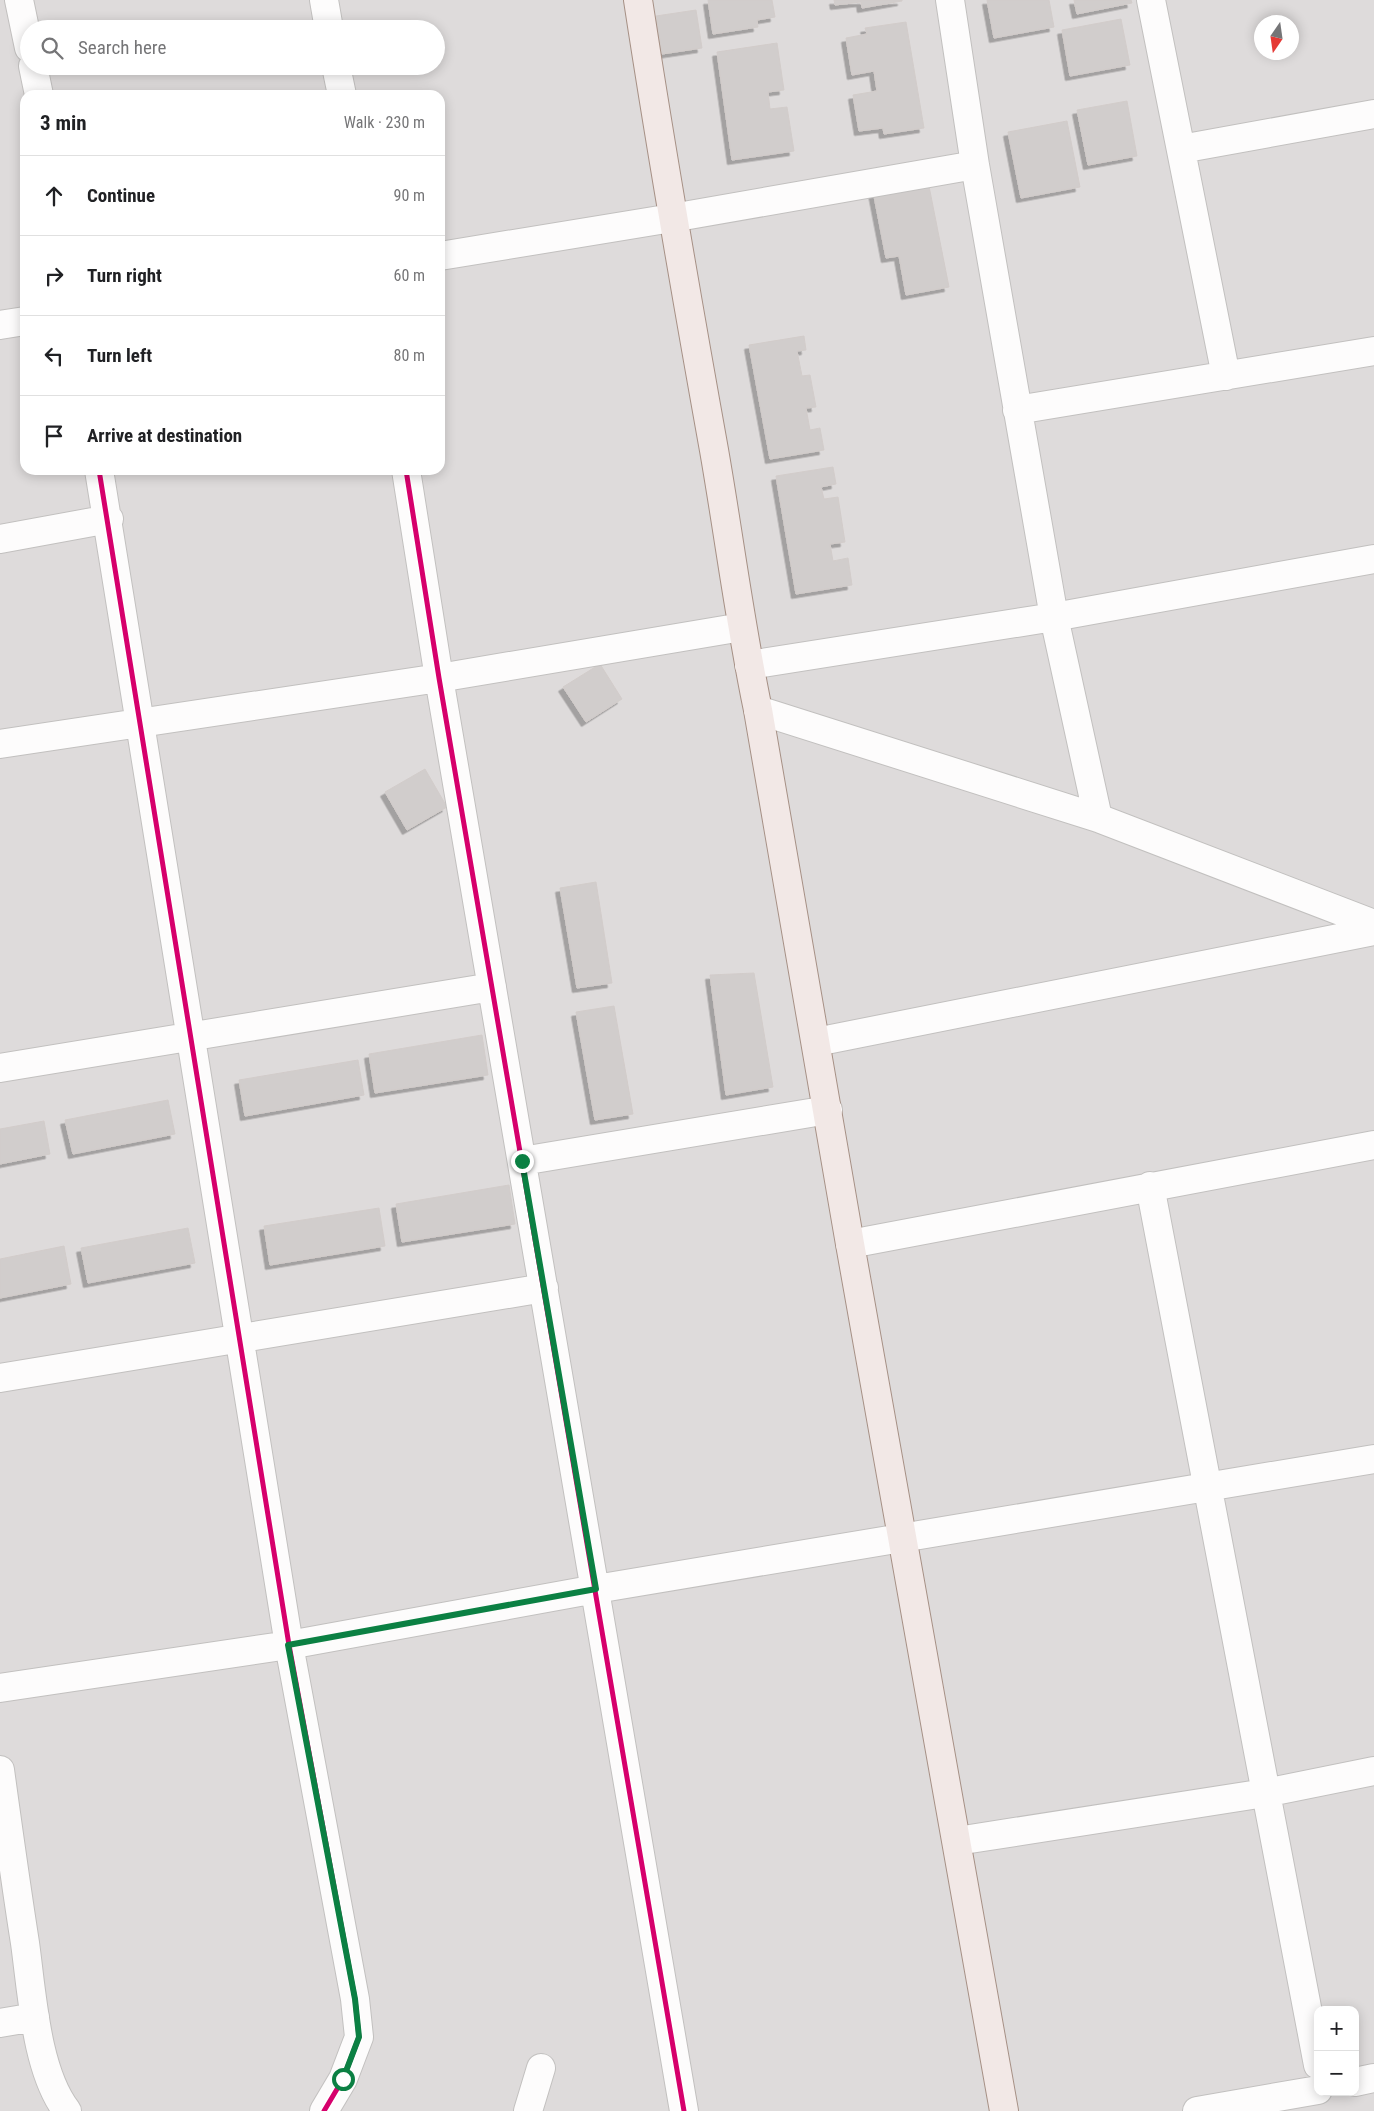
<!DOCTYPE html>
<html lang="en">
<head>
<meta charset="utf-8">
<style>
	:root { --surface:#fff; --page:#f2f2f2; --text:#202124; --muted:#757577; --line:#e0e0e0 }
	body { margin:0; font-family:"Roboto Condensed",sans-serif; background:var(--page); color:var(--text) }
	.controls { position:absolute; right:15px; bottom:15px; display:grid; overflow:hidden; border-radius:10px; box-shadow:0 2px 12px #0003 }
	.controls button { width:45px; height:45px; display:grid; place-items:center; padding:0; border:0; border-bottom:1px solid var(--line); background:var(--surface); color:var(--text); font:25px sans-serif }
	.compass { position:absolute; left:1254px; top:15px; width:45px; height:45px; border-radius:50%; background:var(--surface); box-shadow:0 2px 12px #0003; rotate:193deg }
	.stop { position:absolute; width:15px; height:15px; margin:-11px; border:4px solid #0b8043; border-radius:50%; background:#fff }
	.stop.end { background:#0b8043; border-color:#fff; box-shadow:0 1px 5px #0008 }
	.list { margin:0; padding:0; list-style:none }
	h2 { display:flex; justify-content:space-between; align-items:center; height:65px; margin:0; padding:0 20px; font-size:21px }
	h2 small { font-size:16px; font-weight:400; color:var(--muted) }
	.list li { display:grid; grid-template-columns:32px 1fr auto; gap:15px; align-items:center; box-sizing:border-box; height:80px; padding:0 20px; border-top:1px solid var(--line) }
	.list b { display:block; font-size:19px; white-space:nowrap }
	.list em { font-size:16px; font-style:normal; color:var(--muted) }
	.icon { flex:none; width:28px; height:28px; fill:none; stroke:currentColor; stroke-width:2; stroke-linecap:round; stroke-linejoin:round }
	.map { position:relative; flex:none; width:1374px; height:2111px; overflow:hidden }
	.search { position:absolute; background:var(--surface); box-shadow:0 2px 12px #0003; left:20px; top:20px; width:425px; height:55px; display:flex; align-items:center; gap:12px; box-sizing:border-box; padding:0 18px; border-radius:28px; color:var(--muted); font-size:19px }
	.panel { position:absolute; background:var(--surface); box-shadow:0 2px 12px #0003; left:20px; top:90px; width:425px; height:385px; border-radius:15px }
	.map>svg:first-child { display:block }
	.residential { fill:#dedbdb; fill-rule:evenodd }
	.building { fill:#d1cdcc; stroke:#d2ccca; filter:url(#shadow) }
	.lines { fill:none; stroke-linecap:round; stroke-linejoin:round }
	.minor-casing { stroke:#c2c0bf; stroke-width:30 }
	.major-casing { stroke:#a69085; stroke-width:30 }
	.minor { stroke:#fdfcfc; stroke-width:28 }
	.major { stroke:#f2e8e6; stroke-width:28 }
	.cycleway-casing { stroke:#fff; stroke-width:8 }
	.cycleway { stroke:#d6006c; stroke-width:5 }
	.route { stroke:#0b8043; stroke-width:6 }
</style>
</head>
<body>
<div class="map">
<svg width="1374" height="2111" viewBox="0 0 1374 2111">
	<defs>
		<filter id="shadow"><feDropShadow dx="-4.5" dy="4.5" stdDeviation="0" flood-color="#0004"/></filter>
	</defs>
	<rect width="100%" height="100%" fill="#efebe9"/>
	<path class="residential" d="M0,0H1374V2111H0ZM1262,22H1292V52H1262ZM29,29H436V66H29ZM25,95H440V470H25ZM1318,2010H1355V2092H1318Z"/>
	<path class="building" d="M708,0H772L775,17L757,20L758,27L713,34Z
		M834,0H902V1L862,8L861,2L835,5Z
		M987,0H1049L1054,27L994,38Z
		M1074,0H1131L1132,3L1077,14Z
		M696,10L702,48L662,54L656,16Z
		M1121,19L1130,65L1070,76L1062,30Z
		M906,22L924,128L884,134L883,128L859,131L853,95L877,91L874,71L852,75L846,38L867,34L865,28Z
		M777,43L784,90L768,92L770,109L787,107L794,151L732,160L717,52Z
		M1127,101L1137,156L1088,165L1077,110Z
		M1067,121L1080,187L1021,198L1008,132Z
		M928,181L949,287L906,295L899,256L886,258L873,191Z
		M804,336L806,350L797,351L802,376L810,375L816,407L806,408L810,430L820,428L824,450L770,459L749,345Z
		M833,467L836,484L821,487L824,499L838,497L845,542L830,544L833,561L848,558L852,585L796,594L776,476Z
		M600,664L622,699L586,722L563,687Z
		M425,769L447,807L407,830L385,792Z
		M596,882L612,983L577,988L560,888Z
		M754,973L773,1087L726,1095L710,975Z
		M614,1006L633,1114L595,1120L576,1012Z
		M482,1035L488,1075L375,1093L369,1054Z
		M358,1060L364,1095L245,1116L239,1080Z
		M168,1100L175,1134L73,1154L65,1120Z
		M44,1121L50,1154L0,1164V1129Z
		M509,1185L515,1224L402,1242L396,1204Z
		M379,1208L385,1246L270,1265L264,1226Z
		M188,1228L195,1263L88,1283L81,1248Z
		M64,1246L71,1284L0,1298V1259Z"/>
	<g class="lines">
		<defs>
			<path id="minor" d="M19,0L29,48
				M324,0L329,29
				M950,0L975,165L1054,617L1098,818
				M1151,0L1226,376
				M33,66L39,95
				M336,66L342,95
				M1181,149L1374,114
				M440,256L672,218L975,165
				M0,325L25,321
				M1017,410L1374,351
				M99,470L289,1645L355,1999L359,2037L343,2079L324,2111
				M406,470L439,678L684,2111
				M0,539L109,519
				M749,665L1054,617L1374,559
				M758,710L1098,818L1374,924
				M0,744L439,678L742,627
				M816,1042L1374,931
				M0,1068L492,987
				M522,1161L828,1110
				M1150,1186L1318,2065
				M850,1244L1374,1145
				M0,1378L544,1288
				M0,1688L289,1645L596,1589L1374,1459
				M0,1770C8,1828 16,1886 25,1943C32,1993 36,2071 67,2111
				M957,1841L1265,1793L1374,1771
				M0,2023L35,2017
				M1355,2082L1374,2078
				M528,2111L541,2068
				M1197,2111L1318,2090"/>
			<path id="major" d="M638,0C661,150 687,300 714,450C729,536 740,624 758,710L850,1244L1004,2111"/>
		</defs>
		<use href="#minor" class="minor-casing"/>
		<use href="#major" class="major-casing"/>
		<use href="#minor" class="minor"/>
		<use href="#major" class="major"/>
		<defs>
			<path id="cycleway" d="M99,470L289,1645L355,1999L359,2037L343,2079L324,2111
				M406,470L439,678L684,2111"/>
		</defs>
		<use href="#cycleway" class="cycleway-casing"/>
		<use href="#cycleway" class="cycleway"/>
	</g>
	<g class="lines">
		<path class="route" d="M343,2079L359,2037L355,1999L288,1645L596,1589L522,1161"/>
	</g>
</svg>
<div class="controls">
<button>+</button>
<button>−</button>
</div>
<svg class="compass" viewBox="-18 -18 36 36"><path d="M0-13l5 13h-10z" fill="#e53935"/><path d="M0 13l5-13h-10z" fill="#757577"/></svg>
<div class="stop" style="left:343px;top:2079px"></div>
<div class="stop end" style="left:522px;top:1161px"></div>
<div class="search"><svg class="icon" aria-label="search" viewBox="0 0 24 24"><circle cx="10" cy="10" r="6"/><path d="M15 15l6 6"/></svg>Search here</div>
<section class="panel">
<h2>3 min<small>Walk · 230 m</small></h2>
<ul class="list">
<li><svg class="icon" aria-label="ahead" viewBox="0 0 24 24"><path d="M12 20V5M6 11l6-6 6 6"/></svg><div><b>Continue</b></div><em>90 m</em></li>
<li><svg class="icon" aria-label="right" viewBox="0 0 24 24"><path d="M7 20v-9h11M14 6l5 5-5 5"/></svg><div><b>Turn right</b></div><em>60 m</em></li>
<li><svg class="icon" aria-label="left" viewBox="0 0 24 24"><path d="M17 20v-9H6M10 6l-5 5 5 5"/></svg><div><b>Turn left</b></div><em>80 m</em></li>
<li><svg class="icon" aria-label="arrive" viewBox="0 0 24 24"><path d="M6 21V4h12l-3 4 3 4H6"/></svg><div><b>Arrive at destination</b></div></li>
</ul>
</section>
</div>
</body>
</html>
